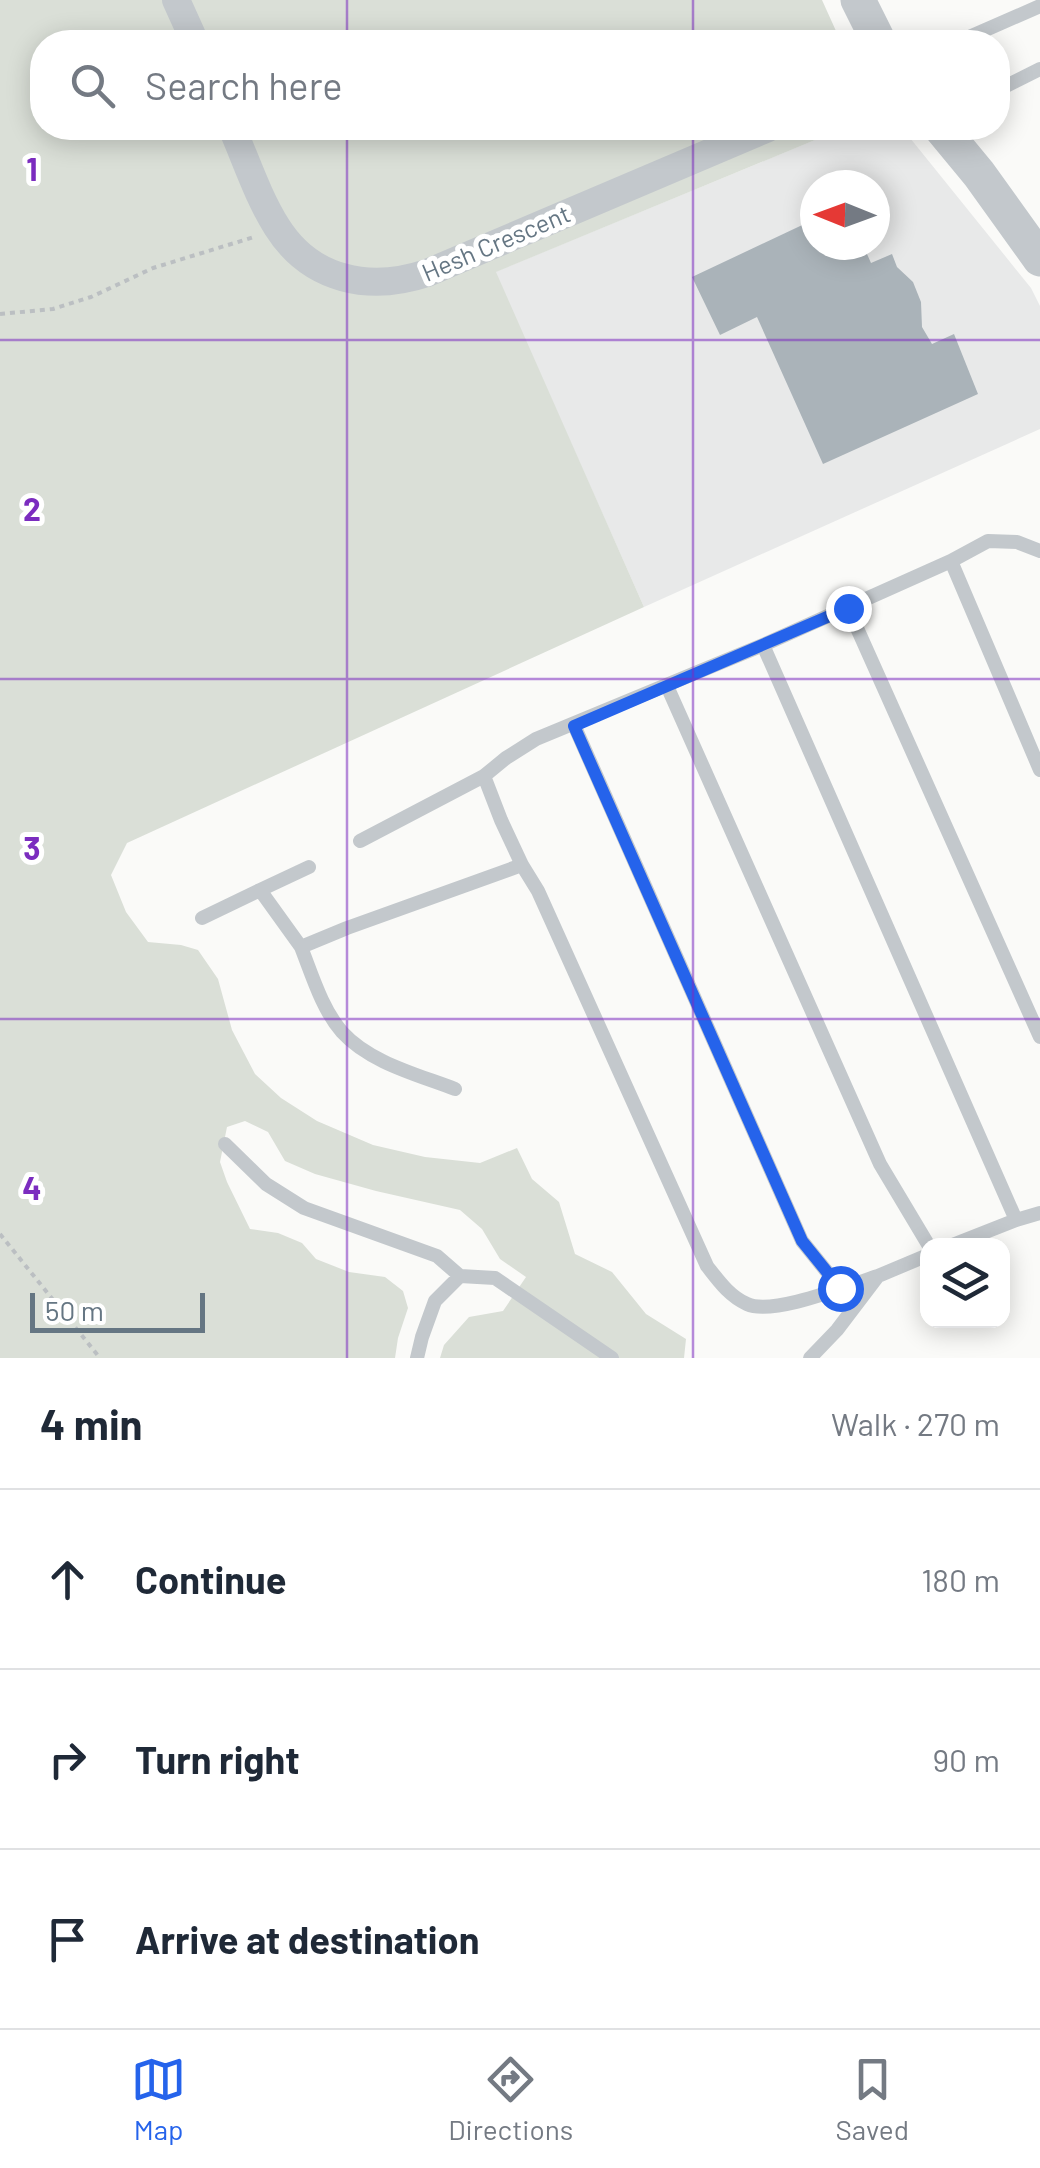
<!DOCTYPE html>
<html lang="en">
<head>
<meta charset="utf-8">
<style>
	:root { --surface:#fff; --page:#f6f6f7; --text:#1f2937; --muted:#747a83; --line:#e0e1e3; --accent:#2563eb }
	body { margin:0; font-family:Barlow,sans-serif; background:var(--page); color:var(--text) }
	.controls { position:absolute; right:30px; bottom:30px; display:grid; overflow:hidden; border-radius:20px; box-shadow:0 5px 25px #0003 }
	.controls button { width:90px; height:90px; display:grid; place-items:center; padding:0; border:0; border-bottom:2px solid var(--line); background:var(--surface); color:var(--text); font:50px sans-serif }
	.compass { position:absolute; left:800px; top:170px; width:90px; height:90px; border-radius:50%; background:var(--surface); box-shadow:0 5px 25px #0003; rotate:271deg }
	.scale { position:absolute; left:30px; bottom:25px; width:175px; box-sizing:border-box; padding-left:10px; border:5px solid #657683; border-top:0; font-size:28px; line-height:35px; white-space:nowrap; color:#657683; -webkit-text-stroke:8px #fff; paint-order:stroke }
	.stop { position:absolute; width:30px; height:30px; margin:-22px; border:8px solid #2563eb; border-radius:50%; background:#fff }
	.stop.end { background:#2563eb; border-color:#fff; box-shadow:0 2px 10px #0008 }
	.list { margin:0; padding:0; list-style:none }
	h2 { display:flex; justify-content:space-between; align-items:center; height:130px; margin:0; padding:0 40px; font-size:42px }
	h2 small { font-size:32px; font-weight:400; color:var(--muted) }
	.list li { display:grid; grid-template-columns:65px 1fr auto; gap:30px; align-items:center; box-sizing:border-box; height:180px; padding:0 40px; border-top:2px solid var(--line) }
	.list b { display:block; font-size:38px; white-space:nowrap }
	.list em { font-size:32px; font-style:normal; color:var(--muted) }
	.icon { flex:none; width:55px; height:55px; fill:none; stroke:currentColor; stroke-width:2; stroke-linecap:round; stroke-linejoin:round }
	.map { position:relative; flex:none; width:1040px; height:1358px; overflow:hidden }
	.search { position:absolute; background:var(--surface); box-shadow:0 5px 25px #0003; left:30px; right:30px; top:30px; height:110px; display:flex; align-items:center; gap:25px; box-sizing:border-box; padding:0 35px; border-radius:40px; color:var(--muted); font-size:38px }
	.sheet { height:670px; background:var(--surface) }
	nav { display:flex; justify-content:space-around; align-items:center; box-sizing:border-box; height:140px; border-top:2px solid var(--line); background:var(--surface); font-size:28px; color:var(--muted) }
	nav a { display:grid; justify-items:center; gap:5px }
	nav .on { color:var(--accent) }
	.map>svg:first-child { display:block }
	.built { fill:#e8e9e9; fill-rule:evenodd }
	.green { fill:#dadfd7 }
	.building { fill:#aab3b9 }
	.lines { fill:none; stroke-linecap:round; stroke-linejoin:round }
	.path { stroke:#bbbfc2; stroke-width:4; stroke-dasharray:5 5; stroke-linecap:butt }
	.service { stroke:#c3c8cc; stroke-width:14 }
	.minor { stroke:#c3c8cc; stroke-width:28 }
	.tertiary { stroke:#c3c8cc; stroke-width:35 }
	.route { stroke:#2563eb; stroke-width:12 }
	.grid { fill:none; stroke:#7b2cbf; stroke-width:2.5; stroke-opacity:0.55 }
	.labels { text-anchor:middle; stroke-width:10; stroke-linejoin:round; paint-order:stroke }
	.street-label { font-size:25px; fill:#657683; stroke:#fff }
	.grid-label { font-size:32px; text-anchor:middle; font-weight:bold; fill:#7b2cbf; stroke:#fff; stroke-width:10; stroke-linejoin:round; paint-order:stroke }
</style>
</head>
<body>
<div class="map">
<svg width="1040" height="1358" viewBox="0 0 1040 1358">
	<rect width="100%" height="100%" fill="#fafaf8"/>
	<path class="built" d="M844,128H902L1031,288L1040,306V429L644,607L495,272ZM815,185H875V245H815Z"/>
	<path class="green" d="M0,0H822L841,42H42V128H844L496,272L644,607L127,843L111,875L126,912L148,942L181,945L198,950L218,979L232,1030L255,1074L281,1098L317,1121L373,1145L425,1157L480,1163L517,1148L532,1179L559,1202L575,1254L612,1272L646,1314L686,1339L684,1358H440L444,1345L469,1317L503,1311L526,1277L500,1259L482,1229L460,1210L376,1191L315,1174L285,1161L268,1132L245,1121L227,1127L220,1162L227,1182L250,1229L278,1233L302,1243L316,1259L349,1272L385,1277L403,1291L408,1308L398,1338L395,1358H0Z"/>
	<path class="building" d="M815,219V245H863L871,263L892,254L897,267L913,282L921,302L922,327L932,344L954,334L978,394L823,464L757,317L720,335L692,277Z"/>
	<g class="lines">
		<path class="path" d="M0,314L53,309L91,297L153,268L254,237
			M0,1234L100,1358"/>
		<path class="service" d="M958,42L1040,6
			M998,90L1040,69
			M951,561L1040,770
			M848,608L1040,1037
			M763,645L1016,1220
			M667,686L880,1164L929,1246
			M574,725L802,1241L840,1288
			M484,776L501,820L522,865
			M360,841L484,776L506,758L536,739L763,645L951,561L988,541L1017,542L1040,551
			M309,867L260,890L301,947L347,928L522,865L538,891L707,1266C718,1280 729,1296 747,1304C773,1316 849,1285 878,1276
			M202,918L260,890
			M301,947C312,975 322,1009 342,1032C370,1063 419,1075 455,1089
			M225,1144L266,1184L304,1208L437,1256L460,1276
			M950,1246L1016,1220L1040,1213
			M417,1358L422,1337L435,1301L460,1276L495,1278L612,1358
			M810,1358L837,1330L878,1276L928,1255"/>
		<path class="minor" d="M176,0L195,42
			M232,128C246,160 258,197 277,227C311,281 370,292 427,273L768,128"/>
		<path class="tertiary" d="M858,0L879,42
			M941,128L979,174L1040,259"/>
	</g>
	<g class="lines">
		<path class="route" d="M840,1288L802,1241L574,726L848,608"/>
	</g>
	<path class="grid" d="M347,0V42M693,0V42M347,128V1358M693,128V1358M0,340H1040M0,679H1040M0,1019H1040"/>
	<g class="labels">
		<g class="street-label">
			<text transform="translate(496 243) rotate(-23)" y="9">Hesh Crescent</text>
		</g>
	</g>
	<g class="grid-label">
		<text x="32" y="181">1</text>
		<text x="32" y="521">2</text>
		<text x="32" y="860">3</text>
		<text x="32" y="1200">4</text>
	</g>
</svg>
<div class="controls">
<button><svg class="icon" aria-label="layers" viewBox="0 0 24 24"><path d="M12 4l9 5-9 5-9-5zM3 14l9 5 9-5"/></svg></button>
</div>
<svg class="compass" viewBox="-18 -18 36 36"><path d="M0-13l5 13h-10z" fill="#e53935"/><path d="M0 13l5-13h-10z" fill="#747a83"/></svg>
<div class="scale">50 m</div>
<div class="stop" style="left:840px;top:1288px"></div>
<div class="stop end" style="left:848px;top:608px"></div>
<div class="search"><svg class="icon" aria-label="search" viewBox="0 0 24 24"><circle cx="10" cy="10" r="6"/><path d="M15 15l6 6"/></svg>Search here</div>
</div>
<section class="sheet">
<h2>4 min<small>Walk · 270 m</small></h2>
<ul class="list">
<li><svg class="icon" aria-label="ahead" viewBox="0 0 24 24"><path d="M12 20V5M6 11l6-6 6 6"/></svg><div><b>Continue</b></div><em>180 m</em></li>
<li><svg class="icon" aria-label="right" viewBox="0 0 24 24"><path d="M7 20v-9h11M14 6l5 5-5 5"/></svg><div><b>Turn right</b></div><em>90 m</em></li>
<li><svg class="icon" aria-label="arrive" viewBox="0 0 24 24"><path d="M6 21V4h12l-3 4 3 4H6"/></svg><div><b>Arrive at destination</b></div></li>
</ul>
</section>
<nav>
<a class="on"><svg class="icon" aria-label="map" viewBox="0 0 24 24"><path d="M3 6l6-2 6 2 6-2v14l-6 2-6-2-6 2zM9 4v14M15 6v14"/></svg>Map</a>
<a><svg class="icon" aria-label="directions" viewBox="0 0 24 24"><path d="M12 3l9 9-9 9-9-9zM9 14v-3h6M13 9l2 2-2 2"/></svg>Directions</a>
<a><svg class="icon" aria-label="saved" viewBox="0 0 24 24"><path d="M7 4h10v16l-5-4-5 4z"/></svg>Saved</a>
</nav>
</body>
</html>
